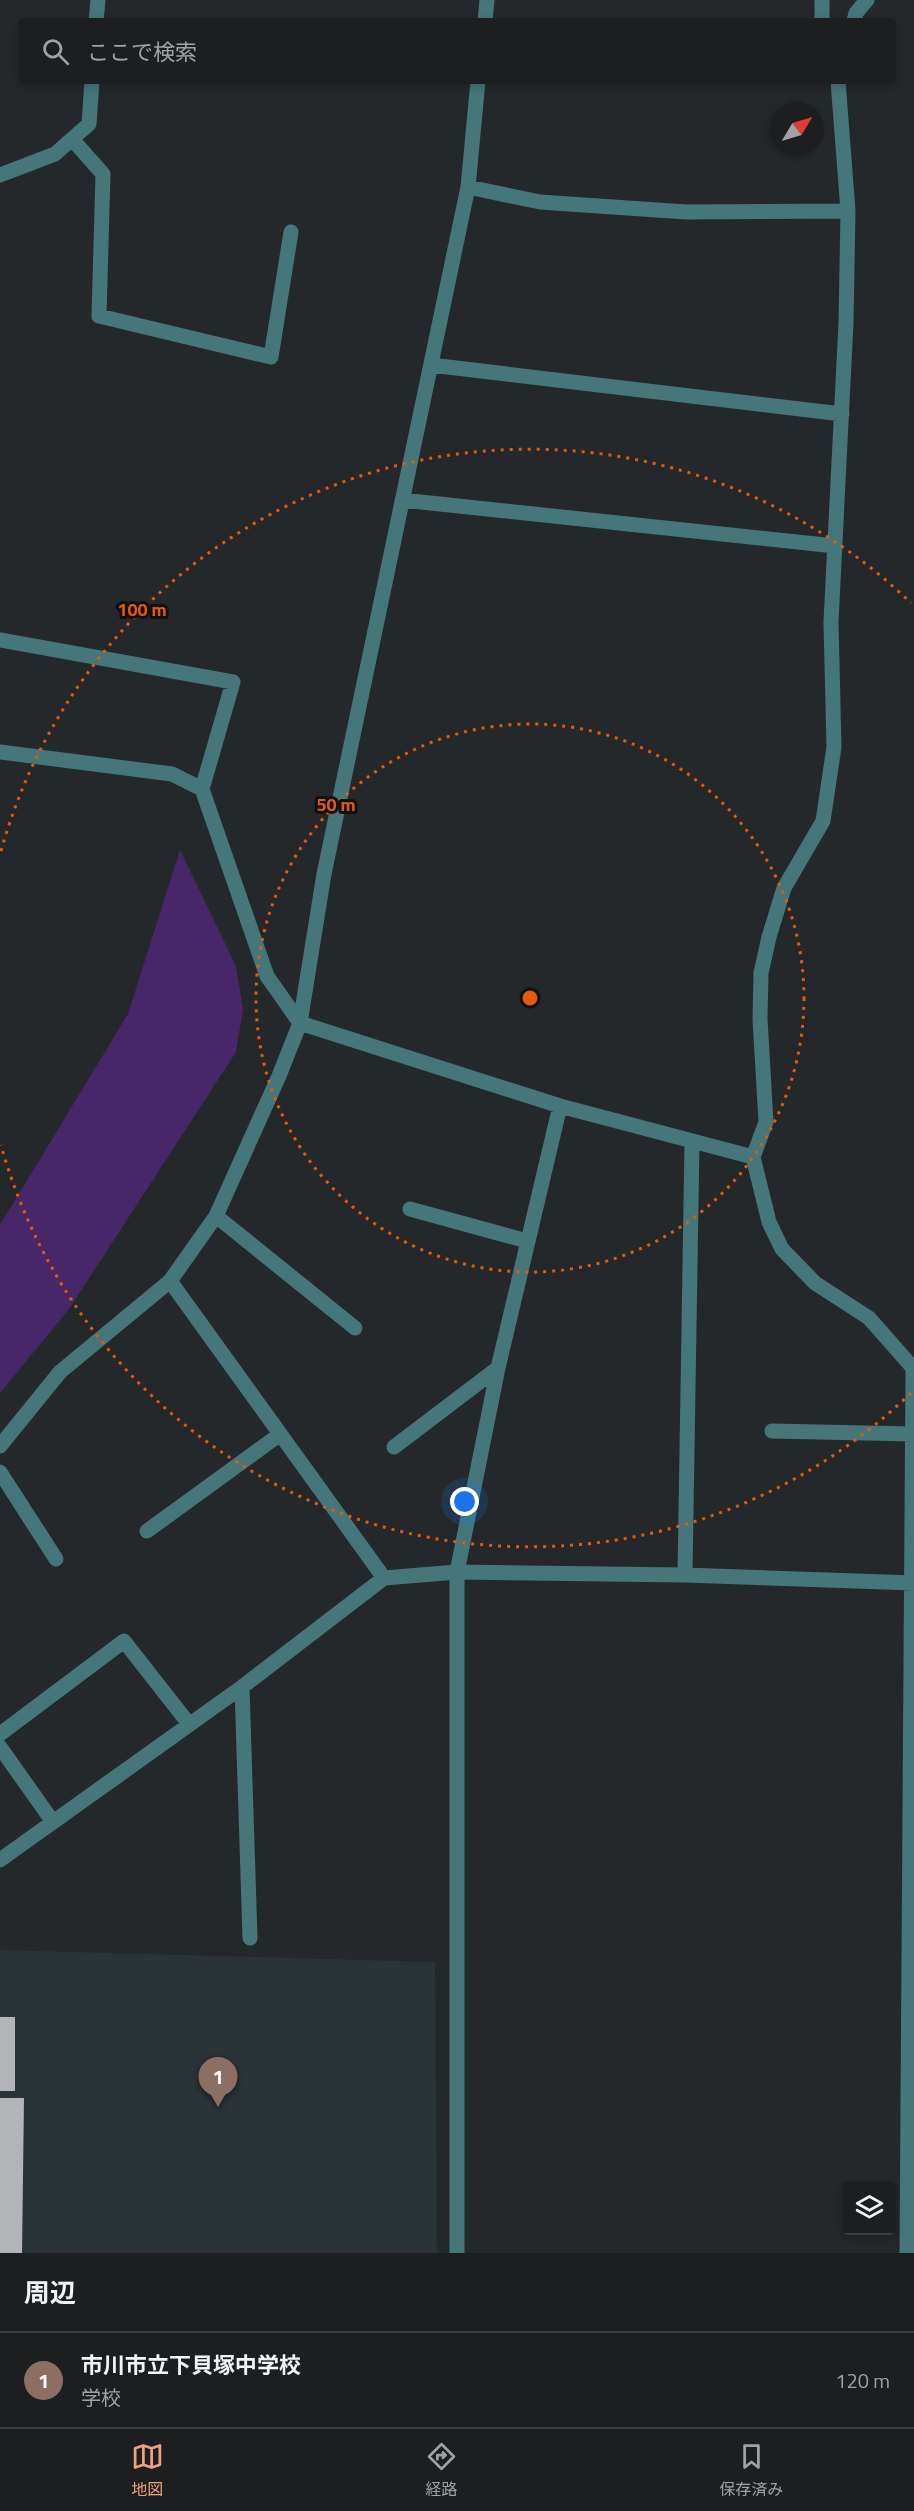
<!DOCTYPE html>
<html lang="ja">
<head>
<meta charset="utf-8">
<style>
	:root { --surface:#1c1e20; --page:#252729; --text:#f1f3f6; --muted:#a0a2a5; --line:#3a3c3e; --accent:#f1a17d }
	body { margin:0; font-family:"Titillium Web","Noto Sans JP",sans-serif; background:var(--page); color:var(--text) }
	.controls { position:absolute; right:18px; bottom:18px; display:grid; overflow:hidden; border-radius:6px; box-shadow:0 3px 9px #0003 }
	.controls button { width:54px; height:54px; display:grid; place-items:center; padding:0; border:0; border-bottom:2px solid var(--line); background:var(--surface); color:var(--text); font:30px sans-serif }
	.compass { position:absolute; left:770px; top:102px; width:54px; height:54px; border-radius:50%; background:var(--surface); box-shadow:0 3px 9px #0003; rotate:52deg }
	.you { position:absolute; left:465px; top:1502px; width:21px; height:21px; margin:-15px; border:4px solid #fff; border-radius:50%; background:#1a73e8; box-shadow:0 0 0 9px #1a73e833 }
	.badge { display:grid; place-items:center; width:39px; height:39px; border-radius:50%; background:var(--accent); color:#fff; font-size:20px; font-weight:700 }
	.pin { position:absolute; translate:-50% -50px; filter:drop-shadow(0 2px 3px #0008) }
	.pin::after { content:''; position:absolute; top:32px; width:21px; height:18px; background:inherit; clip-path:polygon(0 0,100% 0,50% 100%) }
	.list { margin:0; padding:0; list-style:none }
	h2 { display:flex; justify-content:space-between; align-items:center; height:78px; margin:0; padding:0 24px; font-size:26px }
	h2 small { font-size:20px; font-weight:400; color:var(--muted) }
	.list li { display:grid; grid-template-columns:39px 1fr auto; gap:18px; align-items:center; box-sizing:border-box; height:96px; padding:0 24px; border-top:2px solid var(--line) }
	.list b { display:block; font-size:22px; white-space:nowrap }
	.list p { margin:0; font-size:20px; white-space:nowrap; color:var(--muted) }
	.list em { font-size:20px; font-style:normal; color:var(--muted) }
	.icon { flex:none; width:33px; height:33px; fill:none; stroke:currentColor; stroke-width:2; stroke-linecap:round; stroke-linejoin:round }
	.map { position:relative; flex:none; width:914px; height:2253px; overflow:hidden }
	.search { position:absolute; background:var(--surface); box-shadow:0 3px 9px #0003; left:18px; right:18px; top:18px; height:66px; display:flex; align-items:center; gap:15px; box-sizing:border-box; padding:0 21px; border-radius:6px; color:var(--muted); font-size:22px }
	.sheet { height:174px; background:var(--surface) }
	nav { display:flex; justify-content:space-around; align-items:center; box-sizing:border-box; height:84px; border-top:2px solid var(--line); background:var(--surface); font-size:16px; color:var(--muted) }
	nav a { display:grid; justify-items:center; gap:3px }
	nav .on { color:var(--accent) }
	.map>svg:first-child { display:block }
	.built { fill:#2a3338 }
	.green { fill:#47276a }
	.building { fill:#b3b4b8 }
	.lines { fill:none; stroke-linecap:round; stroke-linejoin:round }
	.minor { stroke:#45767a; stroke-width:15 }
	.ring { fill:none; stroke:#e8590c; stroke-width:3; stroke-dasharray:3 6 }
	.centre { fill:#e8590c; stroke:#0f1111; stroke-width:3 }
	.ring-label { font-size:18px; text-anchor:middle; font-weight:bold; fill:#e8590c; stroke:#0f1111; stroke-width:6; stroke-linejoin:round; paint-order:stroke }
</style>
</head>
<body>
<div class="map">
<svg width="914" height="2253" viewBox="0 0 914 2253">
	<rect width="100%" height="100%" fill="#25282a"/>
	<path class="built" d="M0,1950L435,1962L437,2253H0Z"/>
	<path class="green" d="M180,850L236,966L243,1009L236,1052L69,1309L0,1393V1225L128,1014Z"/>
	<path class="building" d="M0,2017H15V2091H0Z
		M0,2098H24L22,2253H0Z"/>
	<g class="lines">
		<path class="minor" d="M96,21L98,0
			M485,21L487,0
			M822,21V0
			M854,21L856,13L867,0
			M838,81L848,211L846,323L831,622L834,747L823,821L784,888L769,937L761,973L760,1019L766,1122L753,1157L769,1222L782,1249L815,1283L869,1318L914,1369
			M72,139L103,174L99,316L271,357L291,232
			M0,175L55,154L89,124L92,81
			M468,187L540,202L686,212L848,211
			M431,365L842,414
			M402,500L835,546
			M0,640L233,682L202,789
			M0,752L172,774L202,789L267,976L300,1023L560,1106L753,1157
			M410,1209L527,1241
			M216,1216L355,1328
			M170,1281L384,1578
			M772,1431L913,1434
			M0,1446L60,1372L170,1281L216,1216L279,1076L300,1023L324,874L468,187L478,81
			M394,1447L498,1368
			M0,1472L56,1559
			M147,1531L279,1435
			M685,1575L692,1141
			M242,1687L250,1938
			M0,1734L124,1641L189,1724
			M0,1747L53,1822
			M0,1860L242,1687L384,1578L457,1572L685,1575L914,1583
			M457,2253V1572L498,1368L560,1106
			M907,2253L913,1369"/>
	</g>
	<g class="ring">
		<circle cx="530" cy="998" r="274"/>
		<path d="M911 1393A549 549 0 0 1 1 1145M1 851A549 549 0 0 1 911 603"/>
	</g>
	<circle cx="530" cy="998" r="9" class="centre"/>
	<g class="ring-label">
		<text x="142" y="616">100 m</text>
		<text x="336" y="811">50 m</text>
	</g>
</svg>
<div class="controls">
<button><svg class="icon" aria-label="layers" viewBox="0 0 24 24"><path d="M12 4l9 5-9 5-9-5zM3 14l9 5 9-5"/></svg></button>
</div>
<svg class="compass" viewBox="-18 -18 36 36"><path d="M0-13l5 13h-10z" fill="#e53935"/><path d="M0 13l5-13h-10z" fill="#a0a2a5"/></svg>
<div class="you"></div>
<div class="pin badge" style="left:218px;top:2107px;background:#8d6e63">1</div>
<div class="search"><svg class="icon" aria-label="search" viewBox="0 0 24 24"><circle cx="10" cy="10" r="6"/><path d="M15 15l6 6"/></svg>ここで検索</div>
</div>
<section class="sheet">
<h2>周辺<small></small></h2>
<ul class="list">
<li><span class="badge" style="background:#8d6e63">1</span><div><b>市川市立下貝塚中学校</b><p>学校</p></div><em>120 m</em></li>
</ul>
</section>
<nav>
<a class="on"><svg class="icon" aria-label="map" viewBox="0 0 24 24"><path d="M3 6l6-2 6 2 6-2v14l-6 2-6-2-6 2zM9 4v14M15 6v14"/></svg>地図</a>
<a><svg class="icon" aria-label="directions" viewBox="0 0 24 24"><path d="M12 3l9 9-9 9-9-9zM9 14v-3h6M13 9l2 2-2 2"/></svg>経路</a>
<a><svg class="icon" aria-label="saved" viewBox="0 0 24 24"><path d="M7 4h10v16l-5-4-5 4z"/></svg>保存済み</a>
</nav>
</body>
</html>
